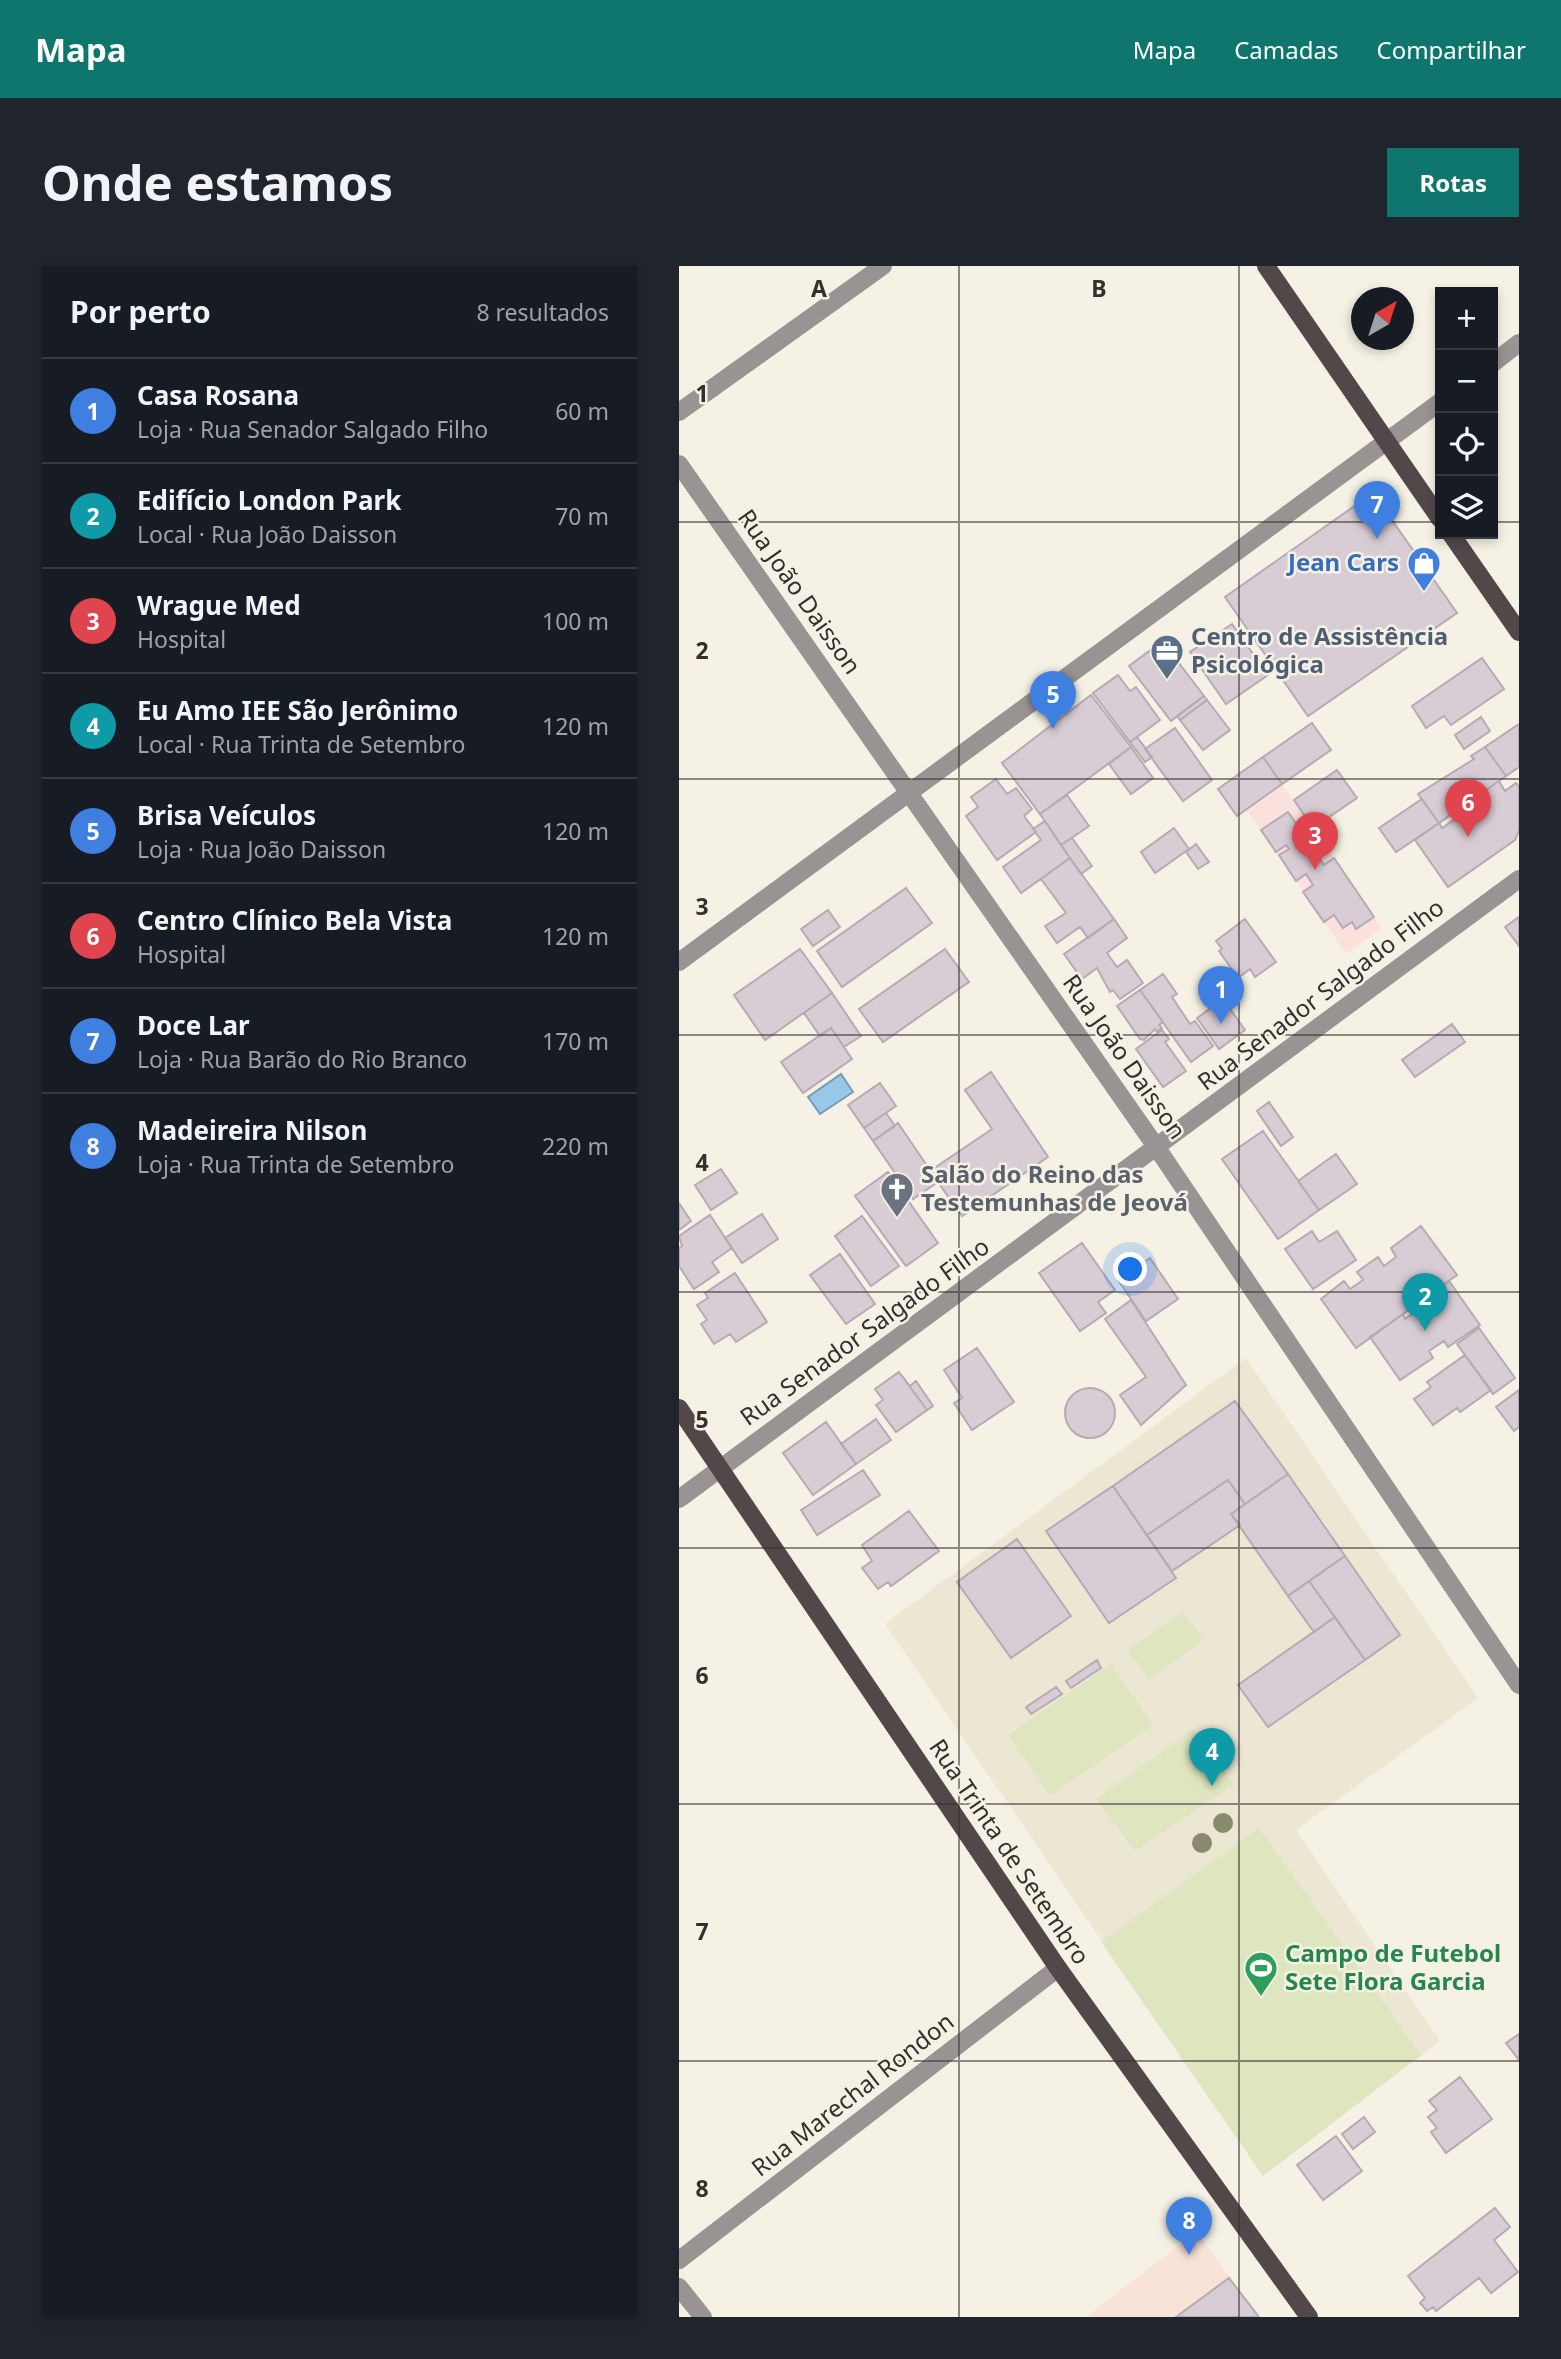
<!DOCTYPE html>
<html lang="pt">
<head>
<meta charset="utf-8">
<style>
	:root { --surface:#171b24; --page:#20242c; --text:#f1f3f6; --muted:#9ea1a6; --line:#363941; --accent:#0f766e }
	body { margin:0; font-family:"Noto Sans",sans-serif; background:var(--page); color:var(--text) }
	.controls { position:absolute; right:21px; top:21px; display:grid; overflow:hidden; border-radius:0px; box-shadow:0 4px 10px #0003 }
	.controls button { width:63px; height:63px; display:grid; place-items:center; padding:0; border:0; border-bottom:2px solid var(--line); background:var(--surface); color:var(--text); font:35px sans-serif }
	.compass { position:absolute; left:672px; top:21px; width:63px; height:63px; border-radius:50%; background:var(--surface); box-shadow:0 4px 10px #0003; rotate:39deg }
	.you { position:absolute; left:452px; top:1004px; width:24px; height:24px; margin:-18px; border:5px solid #fff; border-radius:50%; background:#1a73e8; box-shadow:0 0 0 10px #1a73e833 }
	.badge { display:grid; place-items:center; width:46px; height:46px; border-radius:50%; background:var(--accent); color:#fff; font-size:23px; font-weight:700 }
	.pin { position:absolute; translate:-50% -58px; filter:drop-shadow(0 2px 4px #0008) }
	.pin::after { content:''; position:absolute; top:37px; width:24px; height:21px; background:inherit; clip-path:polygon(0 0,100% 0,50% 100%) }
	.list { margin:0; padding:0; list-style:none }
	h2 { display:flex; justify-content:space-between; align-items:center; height:91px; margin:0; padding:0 28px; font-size:30px }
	h2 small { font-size:23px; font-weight:400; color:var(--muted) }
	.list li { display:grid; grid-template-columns:46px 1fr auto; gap:21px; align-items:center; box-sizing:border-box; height:105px; padding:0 28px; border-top:2px solid var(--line) }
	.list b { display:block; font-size:26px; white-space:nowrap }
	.list p { margin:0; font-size:23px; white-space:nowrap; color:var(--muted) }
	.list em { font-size:23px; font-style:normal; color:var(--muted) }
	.icon { flex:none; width:38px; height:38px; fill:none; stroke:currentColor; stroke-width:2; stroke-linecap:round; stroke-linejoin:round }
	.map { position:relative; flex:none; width:840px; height:2051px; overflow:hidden; border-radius:0px }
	header { display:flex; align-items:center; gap:42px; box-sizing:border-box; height:98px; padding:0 35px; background:var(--accent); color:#fff }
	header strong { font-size:33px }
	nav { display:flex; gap:38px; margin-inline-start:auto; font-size:24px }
	.intro { display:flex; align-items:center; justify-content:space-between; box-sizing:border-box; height:168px; padding:0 42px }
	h1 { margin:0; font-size:49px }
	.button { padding:18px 32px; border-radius:0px; background:var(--accent); color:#fff; font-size:24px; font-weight:700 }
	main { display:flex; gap:42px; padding:0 42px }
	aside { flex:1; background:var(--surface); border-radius:0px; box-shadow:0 4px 10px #0003 }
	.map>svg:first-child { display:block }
	.commercial { fill:#f9e2d6 }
	.built { fill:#ece7d3 }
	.medical { fill:#fbe1dd }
	.green { fill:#dee5bf }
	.water { fill:#97c8ea; stroke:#799bb1; stroke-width:2 }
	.building { fill:#d9cdd5; stroke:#b6aab3; stroke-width:2 }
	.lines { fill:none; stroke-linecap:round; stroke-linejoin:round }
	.minor { stroke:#9a9394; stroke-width:18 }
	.major { stroke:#534849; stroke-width:18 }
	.tree { fill:#898b6f }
	.grid { fill:none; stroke:#33312d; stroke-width:2; stroke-opacity:0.55 }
	.labels { text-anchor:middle; stroke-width:5; stroke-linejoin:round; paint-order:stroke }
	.shop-label { font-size:24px; font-weight:bold; fill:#366cbe; stroke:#f5f2e5; text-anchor:end }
	.street-label { font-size:24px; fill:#33312d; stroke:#f5f2e5 }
	.service-label { font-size:24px; font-weight:bold; fill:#4e5e75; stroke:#f5f2e5; text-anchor:start }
	.worship-label { font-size:24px; font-weight:bold; fill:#5b616d; stroke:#f5f2e5; text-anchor:start }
	.leisure-label { font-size:24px; font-weight:bold; fill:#27864d; stroke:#f5f2e5; text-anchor:start }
	.grid-label { font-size:23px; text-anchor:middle; font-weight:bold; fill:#33312d; stroke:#f5f2e5; stroke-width:5; stroke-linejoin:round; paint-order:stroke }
</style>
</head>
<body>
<header>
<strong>Mapa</strong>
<nav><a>Mapa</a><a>Camadas</a><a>Compartilhar</a></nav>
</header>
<div class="intro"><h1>Onde estamos</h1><a class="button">Rotas</a></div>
<main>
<aside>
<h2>Por perto<small>8 resultados</small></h2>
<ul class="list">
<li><span class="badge" style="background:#3f7fe0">1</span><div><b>Casa Rosana</b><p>Loja · Rua Senador Salgado Filho</p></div><em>60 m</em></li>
<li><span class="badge" style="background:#0f9aa8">2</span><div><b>Edifício London Park</b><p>Local · Rua João Daisson</p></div><em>70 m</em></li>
<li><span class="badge" style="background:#e0444e">3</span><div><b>Wrague Med</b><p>Hospital</p></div><em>100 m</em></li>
<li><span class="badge" style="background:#0f9aa8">4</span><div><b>Eu Amo IEE São Jerônimo</b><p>Local · Rua Trinta de Setembro</p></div><em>120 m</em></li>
<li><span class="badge" style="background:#3f7fe0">5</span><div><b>Brisa Veículos</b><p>Loja · Rua João Daisson</p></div><em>120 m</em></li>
<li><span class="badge" style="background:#e0444e">6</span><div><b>Centro Clínico Bela Vista</b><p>Hospital</p></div><em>120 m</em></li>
<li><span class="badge" style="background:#3f7fe0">7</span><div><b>Doce Lar</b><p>Loja · Rua Barão do Rio Branco</p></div><em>170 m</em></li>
<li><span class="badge" style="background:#3f7fe0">8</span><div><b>Madeireira Nilson</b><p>Loja · Rua Trinta de Setembro</p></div><em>220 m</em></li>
</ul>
</aside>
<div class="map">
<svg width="840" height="2051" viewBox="0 0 840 2051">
	<rect width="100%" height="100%" fill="#f5f2e5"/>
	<path class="commercial" d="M517,1966L580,2051H407Z"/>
	<path class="built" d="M567,1092L799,1432L617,1564L761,1775L584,1910L206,1358Z"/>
	<path class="medical" d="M603,518L703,662L667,688L567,543Z"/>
	<path class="green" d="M504,1345L525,1374L470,1413L449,1384Z
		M432,1398L474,1459L371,1530L329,1469Z
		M515,1463L555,1519L456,1585L417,1533Z
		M580,1562L742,1789L584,1910L422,1676Z"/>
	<path class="water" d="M162,808L174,826L141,848L129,831Z"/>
	<path class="building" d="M694,227L778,347L629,450L546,331Z
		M553,358L589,409L547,438L511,386Z
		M487,380L525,430L492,455L450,400L473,383L477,388Z
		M803,392L825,423L772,459L765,450L747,462L733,440Z
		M439,409L451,425L457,421L481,454L451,476L414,427Z
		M412,429L452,481L361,548L323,497Z
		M525,430L528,434L501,454L498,450Z
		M528,434L551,464L524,484L501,454Z
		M802,451L811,465L785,483L776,469Z
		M633,457L652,484L603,518L584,491Z
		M840,458V501L827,510L806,481Z
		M496,462L533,514L504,535L466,483Z
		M458,471L473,491L466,496L451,476Z
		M452,481L474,512L452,528L430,498Z
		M806,481L827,510L760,557L739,528L795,493L792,490Z
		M584,491L603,518L558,550L539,523Z
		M658,504L678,532L634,562L615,534Z
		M317,513L328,528L337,522L353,543L345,550L357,566L318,594L287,550L299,541L292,531Z
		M820,515L826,525L837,517L840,521V565L836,574L769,621L736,574L760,557L763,562L796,539L793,534Z
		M388,529L410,560L382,579L361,548Z
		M743,533L760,557L717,586L700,562Z
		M609,546L626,570L635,564L649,583L639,590L645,599L655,592L695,651L677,663L673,656L664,662L655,649L645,656L624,626L634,619L627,608L617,615L600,589L610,583L607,579L597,586L582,564Z
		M366,555L391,592L342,627L324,601L362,574L354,563Z
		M495,562L510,583L476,607L462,586Z
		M393,572L413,600L402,608L382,579Z
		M517,578L530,596L519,603L507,586Z
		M391,592L435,653L409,672L401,661L378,677L366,660L387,647L362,613Z
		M227,622L253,657L163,721L138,685Z
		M149,644L161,661L134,680L122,663Z
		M840,651V680L826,661Z
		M435,653L448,672L428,687L438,701L448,694L464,717L441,733L434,724L431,726L418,702L403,713L385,688Z
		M566,653L597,696L576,711L571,703L559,712L540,685L543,683L537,675Z
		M121,683L153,727L86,774L55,729Z
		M266,683L290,716L204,776L180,743Z
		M484,708L498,728L493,731L511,758L516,755L534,780L512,796L461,724Z
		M461,724L484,756L480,759L483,762L478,766L476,763L465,774L461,773L438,740Z
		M153,727L182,770L165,781L152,762L141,770L125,747Z
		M544,733L566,764L540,783L518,752Z
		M773,758L786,776L736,811L723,794Z
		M152,762L173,793L124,827L102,796Z
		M483,764L490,773L486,776L507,805L484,821L457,783Z
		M312,806L369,891L283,950L251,905L313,863L286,824Z
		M201,817L217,840L185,862L169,839Z
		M590,836L614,871L602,880L578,845Z
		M207,847L216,860L194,875L185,862Z
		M219,857L259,916L234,933L194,875Z
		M584,865L640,944L599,973L543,893Z
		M657,888L678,918L640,944L619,915Z
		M42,903L58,927L32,944L16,919Z
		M209,906L259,977L227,1000L176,930Z
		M0,937L12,955L0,964Z
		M83,948L99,973L63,997L46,972Z
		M31,949L53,982L33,996L40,1006L15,1023L0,1000V982L3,980L0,970Z
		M183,950L220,1000L192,1020L156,970Z
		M742,960L778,1009L677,1082L642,1033L665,1015L671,1023L684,1014L678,1006L699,991L705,1000L717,991L712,982Z
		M633,965L640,976L658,965L677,994L634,1023L606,983Z
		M403,977L436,1024L419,1036L427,1047L401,1065L360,1007Z
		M161,988L196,1038L167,1058L131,1009Z
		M471,992L499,1033L467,1055L439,1014Z
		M56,1007L88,1056L57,1076L51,1068L35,1078L22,1058L28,1054L18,1039L29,1032L26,1027Z
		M770,1015L801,1059L769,1081L765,1075L750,1085L754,1092L721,1114L691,1071L724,1048L726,1053L741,1042L739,1038Z
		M452,1034L507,1119L462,1159L441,1129L467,1111L426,1053Z
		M800,1062L836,1112L814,1128L778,1078Z
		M298,1082L335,1136L293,1164L275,1137L283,1132L265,1104Z
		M786,1089L812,1124L781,1146L778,1142L754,1159L735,1133L752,1121L748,1116Z
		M220,1106L248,1144L217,1166L197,1139L204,1134L196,1123Z
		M220,1106L231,1120L237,1115L254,1140L217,1166L197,1139L204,1134L196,1123Z
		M386 1147a25 25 0 1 1 50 0a25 25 0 1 1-50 0Z
		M840,1124V1161L835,1165L817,1141Z
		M556,1135L609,1208L566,1238L549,1214L468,1269L434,1220Z
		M197,1153L212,1174L177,1198L162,1178Z
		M147,1156L177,1198L134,1229L104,1187Z
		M184,1204L201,1229L138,1269L122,1244Z
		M609,1208L666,1290L609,1330L552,1248Z
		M549,1214L566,1238L552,1248L561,1259L493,1305L468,1269Z
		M434,1220L497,1312L430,1357L367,1265Z
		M230,1245L260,1285L212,1320L209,1316L199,1323L183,1302L193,1295L183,1279Z
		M338,1273L392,1350L332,1392L278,1316Z
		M666,1290L721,1369L686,1394L630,1315Z
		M630,1315L656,1351L635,1366L609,1330Z
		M656,1351L686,1394L589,1461L559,1419Z
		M418,1394L422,1402L392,1422L387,1415Z
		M377,1421L383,1428L352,1448L347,1441Z
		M840,1768V1794L827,1777Z
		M781,1811L813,1853L767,1887L752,1866L758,1862L749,1851L758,1844L750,1835Z
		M685,1851L696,1866L674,1883L663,1868Z
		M657,1870L683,1905L644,1934L618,1899Z
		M816,1942L831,1961L815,1974L839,2006L812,2027L800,2012L757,2045L754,2041L748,2045L741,2037L746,2032L729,2010Z
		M550,2012L580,2051H497Z"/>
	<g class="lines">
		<path class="minor" d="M814,97L840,77
			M0,146L204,0
			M0,198L478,882L840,1419
			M0,696L761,136
			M0,1233L840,613
			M0,1994L379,1702
			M0,2021L24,2051"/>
		<path class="major" d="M587,0L761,253
			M772,268L840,366
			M0,1142L379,1702L630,2051"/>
	</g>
	<g class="tree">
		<circle cx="544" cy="1557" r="10"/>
		<circle cx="523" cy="1577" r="10"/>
	</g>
	<path class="grid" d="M280,0V2051M560,0V2051M0,256H761M814,256H840M0,513H840M0,769H840M0,1026H840M0,1282H840M0,1538H840M0,1795H840"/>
	<defs>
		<symbol id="shop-pin" viewBox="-11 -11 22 30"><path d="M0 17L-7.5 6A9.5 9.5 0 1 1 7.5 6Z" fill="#3f7fe0" stroke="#f5f2e5"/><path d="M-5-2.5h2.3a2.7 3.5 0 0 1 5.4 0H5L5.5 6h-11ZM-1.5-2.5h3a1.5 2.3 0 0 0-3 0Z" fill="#fff"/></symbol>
		<symbol id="office-pin" viewBox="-11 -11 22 30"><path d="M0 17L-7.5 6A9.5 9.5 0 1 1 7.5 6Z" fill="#5c6f8a" stroke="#f5f2e5"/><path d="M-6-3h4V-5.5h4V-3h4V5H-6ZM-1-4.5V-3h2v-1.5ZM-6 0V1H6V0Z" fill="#fff"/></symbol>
		<symbol id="church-pin" viewBox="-11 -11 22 30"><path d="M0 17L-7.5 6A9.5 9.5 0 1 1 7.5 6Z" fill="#6b7280" stroke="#f5f2e5"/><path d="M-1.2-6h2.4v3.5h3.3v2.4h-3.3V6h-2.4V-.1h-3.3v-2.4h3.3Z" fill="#fff"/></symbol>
		<symbol id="stadium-pin" viewBox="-11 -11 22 30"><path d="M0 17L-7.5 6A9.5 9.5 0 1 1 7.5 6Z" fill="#2e9e5b" stroke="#f5f2e5"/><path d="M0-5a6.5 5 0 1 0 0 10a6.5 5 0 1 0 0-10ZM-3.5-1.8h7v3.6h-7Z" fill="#fff"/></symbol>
	</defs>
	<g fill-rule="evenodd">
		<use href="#shop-pin" x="726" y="278" width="38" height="52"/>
		<use href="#office-pin" x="469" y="366" width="38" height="52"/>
		<use href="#church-pin" x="199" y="904" width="38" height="52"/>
		<use href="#stadium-pin" x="563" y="1683" width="38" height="52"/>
	</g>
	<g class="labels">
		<g class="shop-label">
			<text x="720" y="305">Jean Cars</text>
		</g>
		<g class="street-label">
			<text transform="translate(120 326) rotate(55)" y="8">Rua João Daisson</text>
			<text transform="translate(642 729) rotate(-37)" y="8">Rua Senador Salgado Filho</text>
			<text transform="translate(445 791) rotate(55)" y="8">Rua João Daisson</text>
			<text transform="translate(186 1066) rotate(-36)" y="8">Rua Senador Salgado Filho</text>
			<text transform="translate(330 1586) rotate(56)" y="8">Rua Trinta de Setembro</text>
			<text transform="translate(174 1829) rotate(-38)" y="8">Rua Marechal Rondon</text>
		</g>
		<g class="service-label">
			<text x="512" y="379">Centro de Assistência<tspan x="512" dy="28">Psicológica</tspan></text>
		</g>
		<g class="worship-label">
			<text x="242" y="917">Salão do Reino das<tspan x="242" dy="28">Testemunhas de Jeová</tspan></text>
		</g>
		<g class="leisure-label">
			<text x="606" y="1696">Campo de Futebol<tspan x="606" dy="28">Sete Flora Garcia</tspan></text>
		</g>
	</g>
	<g class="grid-label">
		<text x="140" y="31">A</text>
		<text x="420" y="31">B</text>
		<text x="23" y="136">1</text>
		<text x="23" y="393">2</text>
		<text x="23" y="649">3</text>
		<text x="23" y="905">4</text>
		<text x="23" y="1162">5</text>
		<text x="23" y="1418">6</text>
		<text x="23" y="1674">7</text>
		<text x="23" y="1931">8</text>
	</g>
</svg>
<div class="controls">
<button>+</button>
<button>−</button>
<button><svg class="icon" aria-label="locate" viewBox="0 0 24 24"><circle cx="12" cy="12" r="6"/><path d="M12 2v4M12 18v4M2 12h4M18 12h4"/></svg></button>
<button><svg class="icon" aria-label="layers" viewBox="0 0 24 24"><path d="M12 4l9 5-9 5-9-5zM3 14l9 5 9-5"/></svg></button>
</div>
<svg class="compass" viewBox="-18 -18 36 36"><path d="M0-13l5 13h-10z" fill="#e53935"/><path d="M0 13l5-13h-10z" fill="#9ea1a6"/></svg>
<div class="you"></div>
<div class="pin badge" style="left:542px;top:758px;background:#3f7fe0">1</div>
<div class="pin badge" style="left:746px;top:1065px;background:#0f9aa8">2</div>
<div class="pin badge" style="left:636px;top:604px;background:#e0444e">3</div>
<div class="pin badge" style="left:533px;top:1520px;background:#0f9aa8">4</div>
<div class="pin badge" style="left:374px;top:463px;background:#3f7fe0">5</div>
<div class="pin badge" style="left:789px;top:571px;background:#e0444e">6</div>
<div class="pin badge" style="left:698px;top:273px;background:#3f7fe0">7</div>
<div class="pin badge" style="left:510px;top:1989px;background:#3f7fe0">8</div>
</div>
</main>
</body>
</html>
